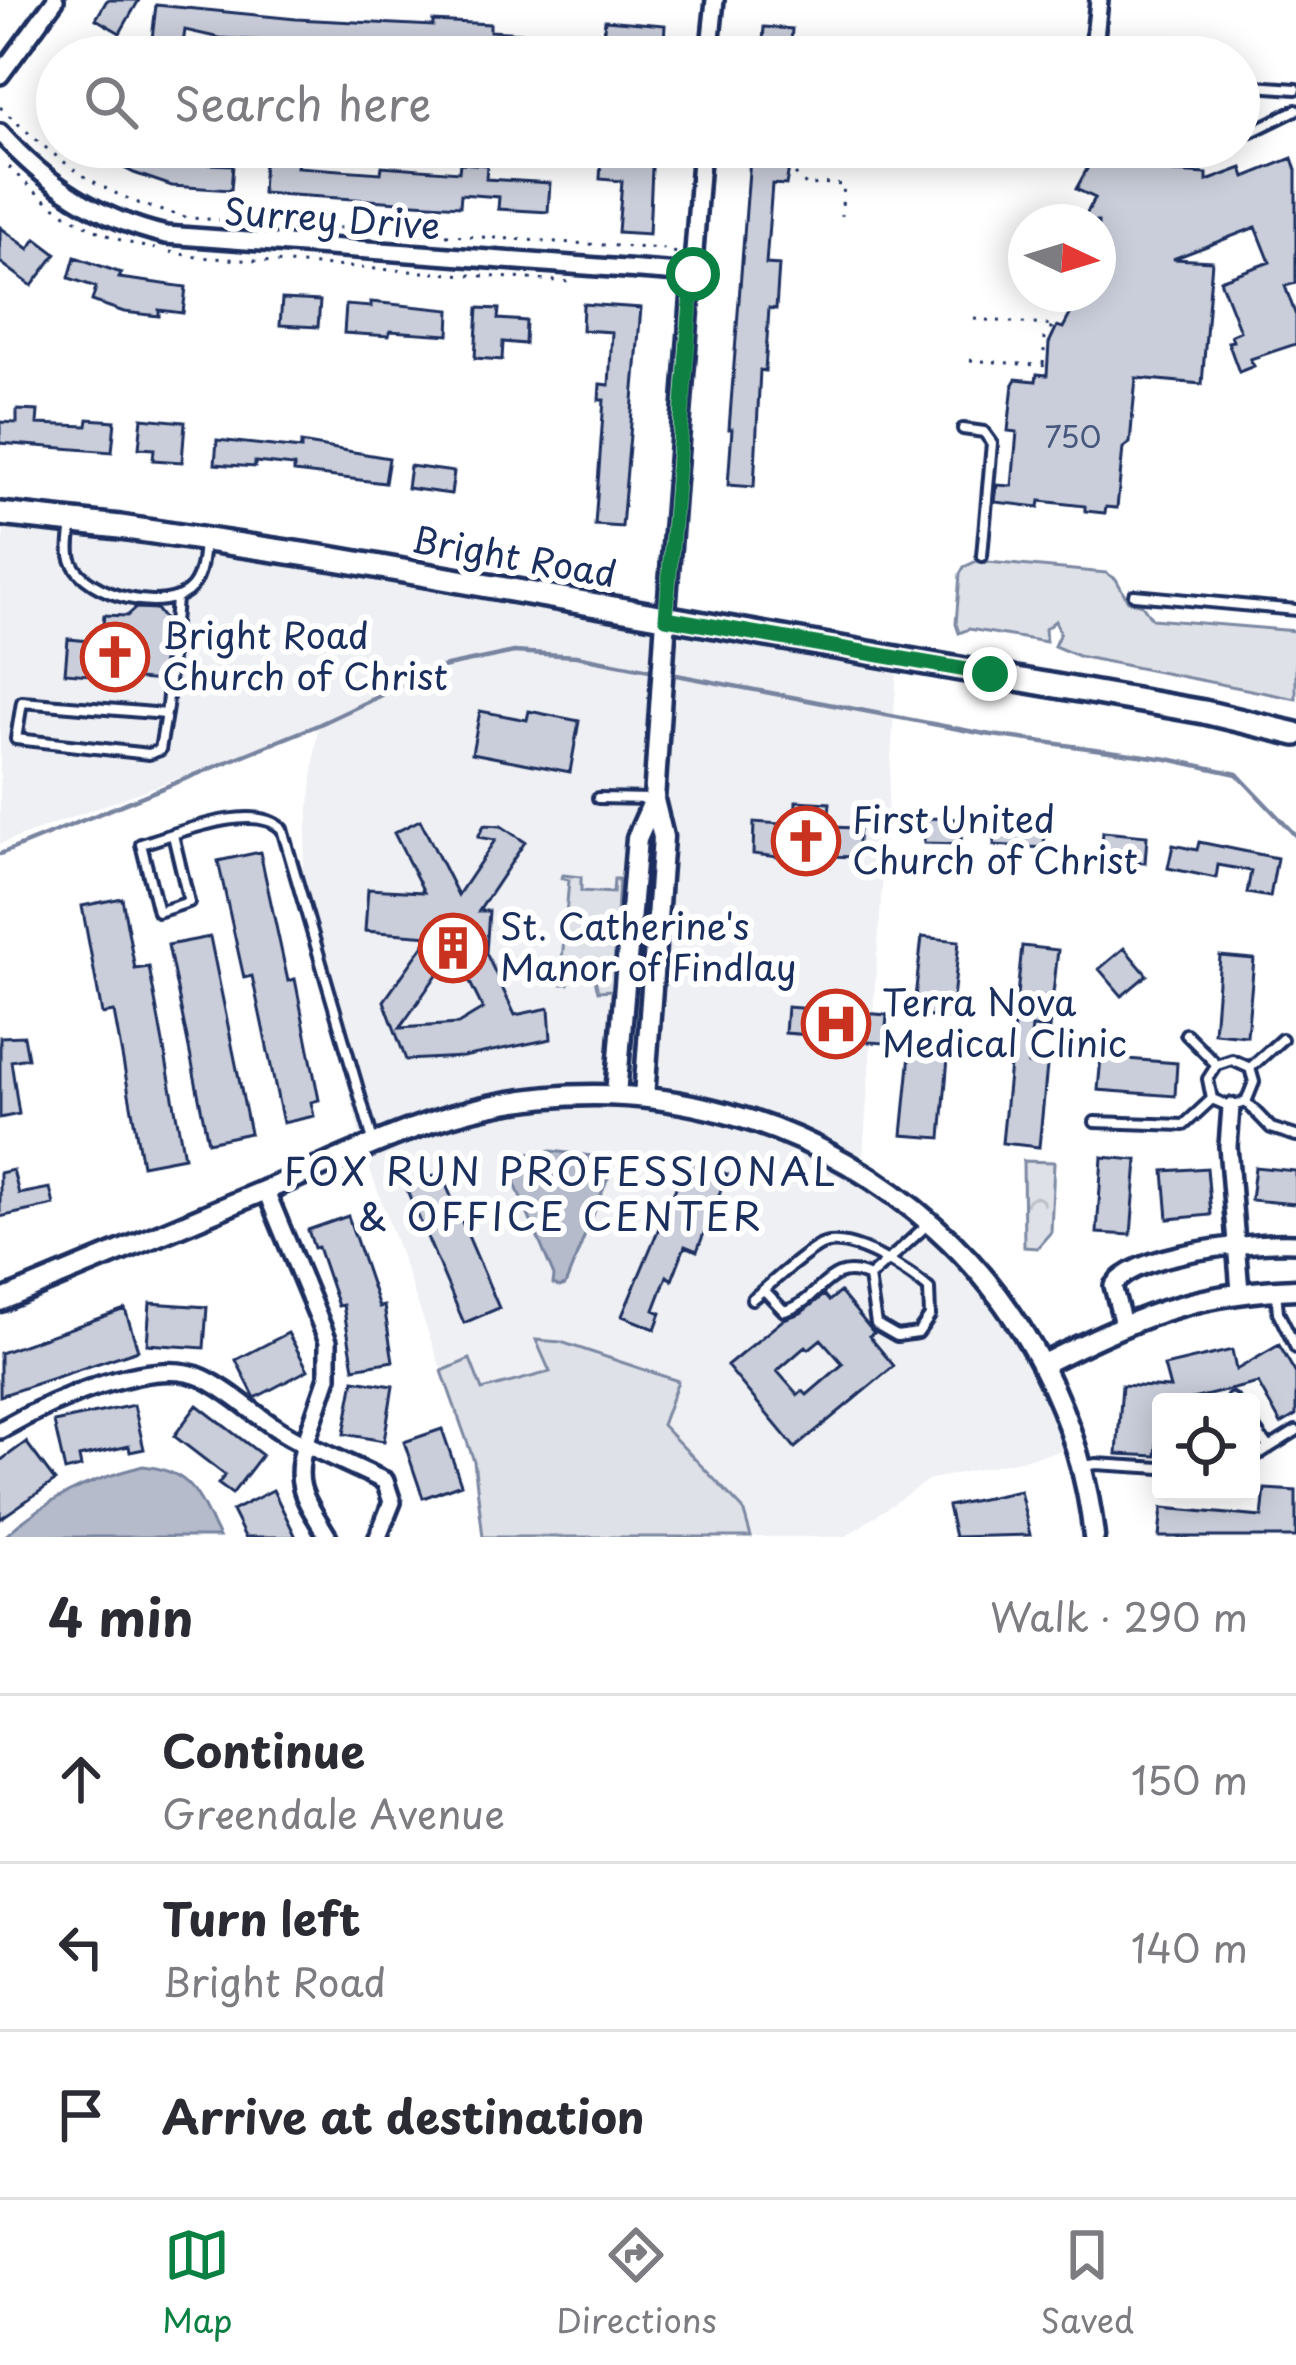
<!DOCTYPE html>
<html lang="en">
<head>
<meta charset="utf-8">
<style>
	:root { --surface:#fff; --page:#f2f2f3; --text:#2b2b33; --muted:#7c7c81; --line:#e1e1e2; --accent:#0b8043 }
	body { margin:0; font-family:"Playpen Sans",sans-serif; background:var(--page); color:var(--text) }
	.controls { position:absolute; right:36px; bottom:36px; display:grid; overflow:hidden; border-radius:12px; box-shadow:0 6px 30px #0003 }
	.controls button { width:108px; height:108px; display:grid; place-items:center; padding:0; border:0; border-bottom:3px solid var(--line); background:var(--surface); color:var(--text); font:60px sans-serif }
	.compass { position:absolute; left:1008px; top:204px; width:108px; height:108px; border-radius:50%; background:var(--surface); box-shadow:0 6px 30px #0003; rotate:94deg }
	.stop { position:absolute; width:36px; height:36px; margin:-27px; border:9px solid #0b8043; border-radius:50%; background:#fff }
	.stop.end { background:#0b8043; border-color:#fff; box-shadow:0 3px 12px #0008 }
	.list { margin:0; padding:0; list-style:none }
	h2 { display:flex; justify-content:space-between; align-items:center; height:156px; margin:0; padding:0 48px; font-size:51px }
	h2 small { font-size:39px; font-weight:400; color:var(--muted) }
	.list li { display:grid; grid-template-columns:78px 1fr auto; gap:36px; align-items:center; box-sizing:border-box; height:168px; padding:0 48px; border-top:3px solid var(--line) }
	.list b { display:block; font-size:45px; white-space:nowrap }
	.list p { margin:0; font-size:39px; white-space:nowrap; color:var(--muted) }
	.list em { font-size:39px; font-style:normal; color:var(--muted) }
	.icon { flex:none; width:66px; height:66px; fill:none; stroke:currentColor; stroke-width:2; stroke-linecap:round; stroke-linejoin:round }
	.map { position:relative; flex:none; width:1296px; height:1537px; overflow:hidden }
	.search { position:absolute; background:var(--surface); box-shadow:0 6px 30px #0003; left:36px; right:36px; top:36px; height:132px; display:flex; align-items:center; gap:30px; box-sizing:border-box; padding:0 42px; border-radius:66px; color:var(--muted); font-size:45px }
	.sheet { height:660px; background:var(--surface) }
	nav { display:flex; justify-content:space-around; align-items:center; box-sizing:border-box; height:168px; border-top:3px solid var(--line); background:var(--surface); font-size:33px; color:var(--muted) }
	nav a { display:grid; justify-items:center; gap:6px }
	nav .on { color:var(--accent) }
	.map>svg:first-child { display:block }
	.built { fill:#eff0f4 }
	.grass { fill:#dee1e7; stroke:#7c88a2; stroke-width:3 }
	.park { fill:url(#park-crowns); stroke:#7c88a2; stroke-width:3 }
	.water { fill:#b5bbca; stroke:#77839f; stroke-width:3 }
	.lines { fill:none; stroke-linecap:round; stroke-linejoin:round }
	.stream { stroke:#77839f; stroke-width:4.5 }
	.building { fill:#caceda; stroke:#1b2f5e; stroke-width:3; fill-rule:evenodd }
	.service-casing { stroke:#1b2f5e; stroke-width:16 }
	.minor-casing { stroke:#1b2f5e; stroke-width:24 }
	.tertiary-casing { stroke:#1b2f5e; stroke-width:27 }
	.secondary-casing { stroke:#1b2f5e; stroke-width:30 }
	.path { stroke:#1b2f5e; stroke-width:3; stroke-dasharray:3 9; stroke-linecap:butt }
	.service { stroke:#fff; stroke-width:8 }
	.minor { stroke:#fff; stroke-width:15 }
	.tertiary { stroke:#fff; stroke-width:18 }
	.secondary { stroke:#fff; stroke-width:21 }
	.route { stroke:#0b8043; stroke-width:15 }
	.labels { text-anchor:middle; stroke-width:12; stroke-linejoin:round; paint-order:stroke }
	.number-label { font-size:30px; fill:#47577d }
	.street-label { font-size:36px; fill:#1b2f5e; stroke:#fff }
	.poi-label { font-size:36px; fill:#1b2f5e; stroke:#fff; text-anchor:start }
	.neighbourhood-label { font-size:39px; letter-spacing:3px; fill:#1b2f5e; stroke:#fff }
</style>
</head>
<body>
<div class="map">
<svg width="1296" height="1537" viewBox="0 0 1296 1537">
	<defs>
		<pattern id="park-crowns" width="20" height="18" patternUnits="userSpaceOnUse" patternTransform="scale(3)"><rect width="20" height="18" fill="#dee1e7"/><path d="M2 6a3 3 0 1 1 6 0M12 15a3 3 0 1 1 6 0" fill="none" stroke="#bec1c9"/></pattern>
	</defs>
	<rect width="100%" height="100%" fill="#fff"/>
	<filter id="ink" filterUnits="userSpaceOnUse"><feTurbulence type="fractalNoise" baseFrequency=".00833" numOctaves="2"/><feDisplacementMap in="SourceGraphic" scale="24" xChannelSelector="R" yChannelSelector="G"/><feConvolveMatrix kernelMatrix="1 2 1 2 8 2 1 2 1" color-interpolation-filters="sRGB"/></filter>
	<g filter="url(#ink)">
		<path class="built" d="M6,515L898,658L862,1171L879,1182L1007,1309L1075,1448L928,1480L845,1537H483L474,1461L363,1150L301,882L318,726L0,844V566Z"/>
		<path class="grass" d="M977,561L1106,573L1116,579L1128,601L1142,605L1152,619L1296,631V699L1078,656L1054,646L1060,633L1055,621L1045,629L1046,642L969,629L959,633L956,624L960,574L964,567Z
			M563,875L581,877V891L613,893L614,879H619L613,990L598,991L594,976L570,975L568,984H560L569,880L561,878Z
			M536,1340L561,1342L678,1381L662,1425L743,1509L751,1537H483L474,1461L442,1371L470,1359L482,1390L550,1372Z"/>
		<path class="park" d="M1023,1161L1054,1162L1051,1232L1037,1248L1024,1247Z"/>
		<path class="water" d="M552,1151L599,1157L611,1170L565,1285L560,1287L553,1284L554,1276L507,1165L511,1156Z
			M143,1466C193,1471 198,1496 219,1537H4C46,1499 88,1480 143,1466Z"/>
		<g class="lines">
			<path class="stream" d="M666,673L985,734L1168,759L1237,774L1296,836
				M0,854L318,725L442,667L514,652L576,656L655,671"/>
		</g>
		<path class="building" d="M107,0H139L120,33L96,19Z
			M156,5L296,19L433,26V21L490,24V31L555,35L553,57L359,54L360,47L220,38L185,30L183,44L152,39Z
			M605,20L665,25L663,57H618V49L602,48Z
			M764,27L792,29L790,57H762Z
			M83,147H145L194,164V154L211,155L210,164L233,165L231,190L172,186L134,173Z
			M616,147H653L649,234L618,232L622,181L600,179L601,162L615,163Z
			M761,147L792,150L786,185L772,184L766,264L779,265L776,309L769,308L765,371L760,370L754,487L728,485L732,429H729L750,158L760,159Z
			M1099,147H1109L1147,169L1152,159L1173,172L1207,174V181L1242,168L1245,177L1292,158L1296,170V283L1285,286L1296,316V344L1250,359L1254,366L1239,372L1228,342L1233,341L1231,335L1240,331L1220,280L1270,262L1256,227L1173,259L1212,261L1202,384L1136,378L1130,443L1123,448L1117,508L1106,507L1105,513L1085,511V506L1040,501L1039,507L995,502L997,485L1012,486L1017,432L1008,431L1013,384L1016,379L1036,381L1037,374L1047,375L1049,343L1057,326L1063,328L1081,294H1098V222H1082L1095,198L1076,189Z
			M264,160L298,162L297,167L381,173L382,166L459,172L460,163L487,165L486,179L550,183L548,212L498,209L499,197L461,194L460,206L262,193Z
			M0,227L29,249L36,239L56,254L32,286L0,262Z
			M75,257L121,273L119,278L186,287L183,313L159,310V316L124,312L92,301L96,287L69,278Z
			M282,299L320,301L318,327L280,325Z
			M371,302L450,310L449,335L390,331L389,336L344,333L346,305L371,307Z
			M583,304L641,308L622,527L595,525L604,400H599L600,384L609,385L612,332L582,330Z
			M478,308L499,309L498,319L526,321L525,344L503,342L502,360L475,358Z
			M17,410L38,411L37,424L87,426L88,419L115,421L112,452L0,443V422L17,423Z
			M142,418L185,422L182,462L153,460L154,449L139,448Z
			M217,440L301,449V443L389,458L385,483L294,472V466L255,462V467L215,464Z
			M410,466L454,472L451,494L407,488Z
			M136,608L156,609L166,622L161,681L65,673L68,639L101,642L104,615L127,616Z
			M480,711L527,720L529,711L579,721L570,772L472,753Z
			M796,801L830,803L828,827L859,828L857,857L827,856V863L753,854L754,822L795,825Z
			M996,816L1046,819L1044,848L994,845Z
			M925,818L962,819L961,844L924,843Z
			M420,820L458,895L495,840L478,837L484,825L501,826L525,842L479,911H489L486,953L515,1015L549,1008L551,1039L463,1057L406,1060L384,1001L430,936L365,931L368,889L424,892L394,833ZM454,950L483,1009L458,1024L400,1028Z
			M1103,832L1147,836L1145,863L1101,859Z
			M1199,842L1277,858L1270,897L1247,893L1251,871L1218,865L1216,878L1168,868L1173,845L1197,850Z
			M260,852L288,981L295,979L319,1100L311,1102L314,1116L283,1123L252,976L244,978L218,861Z
			M122,898L135,969L149,967L184,1157L142,1165L114,1012L102,1014L82,906Z
			M210,937L250,1133L208,1142L168,945Z
			M922,937L959,941L951,1019L913,1015Z
			M1022,946L1058,950L1049,1029L1032,1027L1028,1064L1047,1066L1039,1147L1002,1143Z
			M1124,948L1147,975L1122,996L1099,969Z
			M1220,956L1254,959L1247,1036L1214,1033Z
			M787,1007L887,1015L885,1043L853,1041L852,1050L836,1049L837,1037L785,1033Z
			M24,1036L28,1058L11,1061L19,1114L0,1118V1037Z
			M910,1054L948,1058L941,1138L902,1135Z
			M1101,1057L1177,1063L1175,1096L1098,1090Z
			M1102,1157L1137,1160L1131,1235L1097,1233Z
			M688,1159L727,1174L697,1251L685,1246L672,1280L667,1276L654,1310L661,1313L655,1329L622,1316Z
			M1255,1167L1296,1171V1204L1251,1200Z
			M1207,1168L1211,1215L1168,1219L1164,1171Z
			M13,1170L19,1194L50,1188L54,1205L0,1217V1173Z
			M441,1173L499,1308L464,1323L406,1188Z
			M348,1216L379,1307L384,1306L393,1361L354,1368L343,1305L338,1306L318,1247L314,1248L308,1230Z
			M840,1292L874,1333L869,1336L894,1366L795,1448L727,1366L784,1319L801,1313L824,1295L829,1301ZM821,1339L843,1364L807,1395L803,1391L798,1395L777,1371L806,1346L809,1349Z
			M150,1303L207,1307L204,1348L147,1344Z
			M125,1309L138,1350L0,1396V1353Z
			M288,1333L308,1370L255,1398L236,1360Z
			M1279,1345L1296,1374V1415L1281,1424L1258,1383L1180,1402H1160L1156,1456L1117,1454L1122,1385L1170,1388L1164,1366L1232,1350L1236,1370Z
			M354,1380L393,1386L384,1441L344,1434Z
			M134,1405L144,1449L130,1452L129,1446L79,1457L81,1467L65,1471L54,1422Z
			M197,1405L262,1455L232,1494L218,1484L225,1475L174,1436Z
			M442,1429L461,1484L423,1498L404,1442Z
			M26,1442L55,1481L0,1519V1461Z
			M1265,1489L1296,1491V1537H1159L1162,1508L1262,1517Z
			M273,1490L296,1537H245L232,1511Z
			M1020,1491L1030,1535L955,1537L948,1506Z"/>
		<g class="lines">
			<defs>
				<path id="service" d="M1239,85L1296,89
					M1239,134L1251,132L1296,110
					M963,429L984,432L992,443L982,556
					M72,523C71,535 67,551 72,562C86,596 168,616 192,587C202,575 203,555 204,540
					M1134,595L1296,610
					M166,714L22,702L16,739L149,754L160,750L167,707L176,599
					M598,798L651,799
					M173,835L189,902L158,912L141,844C177,834 253,801 282,829L374,1144
					M1186,1034L1217,1065
					M1212,1099L1231,1107L1246,1102L1254,1082L1250,1068L1282,1039
					M1246,1102L1271,1128L1296,1136
					M1095,1122L1184,1125L1212,1099L1208,1079L1217,1065L1232,1060L1250,1068
					M764,1290L784,1311C820,1303 827,1257 869,1277
					M1276,1291L1278,1312L1296,1348
					M752,1299C774,1282 795,1260 819,1246C847,1231 909,1271 929,1289L930,1316L918,1333L897,1336L876,1324L869,1277C889,1260 909,1242 929,1223
					M1232,1399L1235,1402
					M1251,1424L1269,1448
					M1251,1459L1296,1431
					M1085,1466L1096,1464L1161,1468"/>
				<path id="minor" d="M709,57L715,0
					M1093,57L1099,0
					M0,75L55,0
					M0,133C47,185 98,219 166,235L693,274
					M666,618L702,147
					M1231,1107L1228,1146L1240,1291
					M1123,1324L1113,1286C1136,1252 1256,1241 1296,1243
					M0,1430C46,1404 152,1354 203,1378C239,1395 264,1426 305,1444L328,1377V1341L266,1191
					M328,1537C306,1500 292,1487 305,1444L385,1481L392,1502L378,1537"/>
				<path id="tertiary" d="M616,1095L637,838L654,800
					M644,1097L663,837L654,800L666,618
					M0,1301C89,1264 179,1227 268,1189C340,1160 413,1122 489,1106C650,1072 814,1119 936,1228C1023,1306 1082,1420 1094,1537
					M1041,1365C1133,1319 1192,1292 1296,1289"/>
				<path id="secondary" d="M0,514L120,527L335,559L1204,712L1296,734"/>
			</defs>
			<use href="#service" class="service-casing"/>
			<use href="#minor" class="minor-casing"/>
			<use href="#tertiary" class="tertiary-casing"/>
			<use href="#secondary" class="secondary-casing"/>
			<path class="path" d="M0,107C61,164 107,201 191,218L664,249L680,254
				M1058,147L1089,165
				M795,151L793,172L808,187L820,183L844,185L841,216
				M9,167C48,208 99,239 155,249
				M1195,173L1197,147
				M170,252L197,257L573,282
				M974,319L1057,326
				M970,360L1048,366
				M1043,364L1045,338L1052,327"/>
			<use href="#service" class="service"/>
			<use href="#minor" class="minor"/>
			<use href="#tertiary" class="tertiary"/>
			<use href="#secondary" class="secondary"/>
		</g>
	</g>
	<g class="lines" filter="url(#ink)">
		<path class="route" d="M693,274L666,618L990,674"/>
	</g>
	<defs>
		<symbol id="church-ring" viewBox="-11 -11 22 22"><circle r="9.5" fill="#fff" stroke="#c8321e" stroke-width="1.5"/><path d="M-1.2-6h2.4v3.5h3.3v2.4h-3.3V6h-2.4V-.1h-3.3v-2.4h3.3Z" fill="#c8321e"/></symbol>
		<symbol id="building-ring" viewBox="-11 -11 22 22"><circle r="9.5" fill="#fff" stroke="#c8321e" stroke-width="1.5"/><path d="M-4-6H4V6H1V3H-1V6H-4ZM-2.5-4.3h1.7v1.8h-1.7ZM.8-4.3h1.7v1.8H.8ZM-2.5-1h1.7V.8h-1.7ZM.8-1h1.7V.8H.8Z" fill="#c8321e"/></symbol>
		<symbol id="hospital-ring" viewBox="-11 -11 22 22"><circle r="9.5" fill="#fff" stroke="#c8321e" stroke-width="1.5"/><path d="M-5-5h3v3.5h4V-5h3V5h-3V1.5h-4V5h-3Z" fill="#c8321e"/></symbol>
	</defs>
	<g fill-rule="evenodd">
		<use href="#church-ring" x="77" y="619" width="76" height="76"/>
		<use href="#church-ring" x="768" y="803" width="76" height="76"/>
		<use href="#building-ring" x="415" y="910" width="76" height="76"/>
		<use href="#hospital-ring" x="798" y="986" width="76" height="76"/>
	</g>
	<g class="labels">
		<g class="number-label">
			<text x="1073" y="448">750</text>
		</g>
		<g class="street-label">
			<text transform="translate(332 219) rotate(4)" y="13">Surrey Drive</text>
			<text transform="translate(514 557) rotate(10)" y="13">Bright Road</text>
		</g>
		<g class="poi-label">
			<text x="162" y="649">Bright Road<tspan x="162" dy="41">Church of Christ</tspan></text>
			<text x="852" y="833">First United<tspan x="852" dy="41">Church of Christ</tspan></text>
			<text x="500" y="940">St. Catherine's<tspan x="500" dy="41">Manor of Findlay</tspan></text>
			<text x="882" y="1016">Terra Nova<tspan x="882" dy="41">Medical Clinic</tspan></text>
		</g>
		<g class="neighbourhood-label">
			<text x="561" y="1186">FOX RUN PROFESSIONAL<tspan x="561" dy="45">&amp; OFFICE CENTER</tspan></text>
		</g>
	</g>
</svg>
<div class="controls">
<button><svg class="icon" aria-label="locate" viewBox="0 0 24 24"><circle cx="12" cy="12" r="6"/><path d="M12 2v4M12 18v4M2 12h4M18 12h4"/></svg></button>
</div>
<svg class="compass" viewBox="-18 -18 36 36"><path d="M0-13l5 13h-10z" fill="#e53935"/><path d="M0 13l5-13h-10z" fill="#7c7c81"/></svg>
<div class="stop" style="left:693px;top:274px"></div>
<div class="stop end" style="left:990px;top:674px"></div>
<div class="search"><svg class="icon" aria-label="search" viewBox="0 0 24 24"><circle cx="10" cy="10" r="6"/><path d="M15 15l6 6"/></svg>Search here</div>
</div>
<section class="sheet">
<h2>4 min<small>Walk · 290 m</small></h2>
<ul class="list">
<li><svg class="icon" aria-label="ahead" viewBox="0 0 24 24"><path d="M12 20V5M6 11l6-6 6 6"/></svg><div><b>Continue</b><p>Greendale Avenue</p></div><em>150 m</em></li>
<li><svg class="icon" aria-label="left" viewBox="0 0 24 24"><path d="M17 20v-9H6M10 6l-5 5 5 5"/></svg><div><b>Turn left</b><p>Bright Road</p></div><em>140 m</em></li>
<li><svg class="icon" aria-label="arrive" viewBox="0 0 24 24"><path d="M6 21V4h12l-3 4 3 4H6"/></svg><div><b>Arrive at destination</b></div></li>
</ul>
</section>
<nav>
<a class="on"><svg class="icon" aria-label="map" viewBox="0 0 24 24"><path d="M3 6l6-2 6 2 6-2v14l-6 2-6-2-6 2zM9 4v14M15 6v14"/></svg>Map</a>
<a><svg class="icon" aria-label="directions" viewBox="0 0 24 24"><path d="M12 3l9 9-9 9-9-9zM9 14v-3h6M13 9l2 2-2 2"/></svg>Directions</a>
<a><svg class="icon" aria-label="saved" viewBox="0 0 24 24"><path d="M7 4h10v16l-5-4-5 4z"/></svg>Saved</a>
</nav>
</body>
</html>
